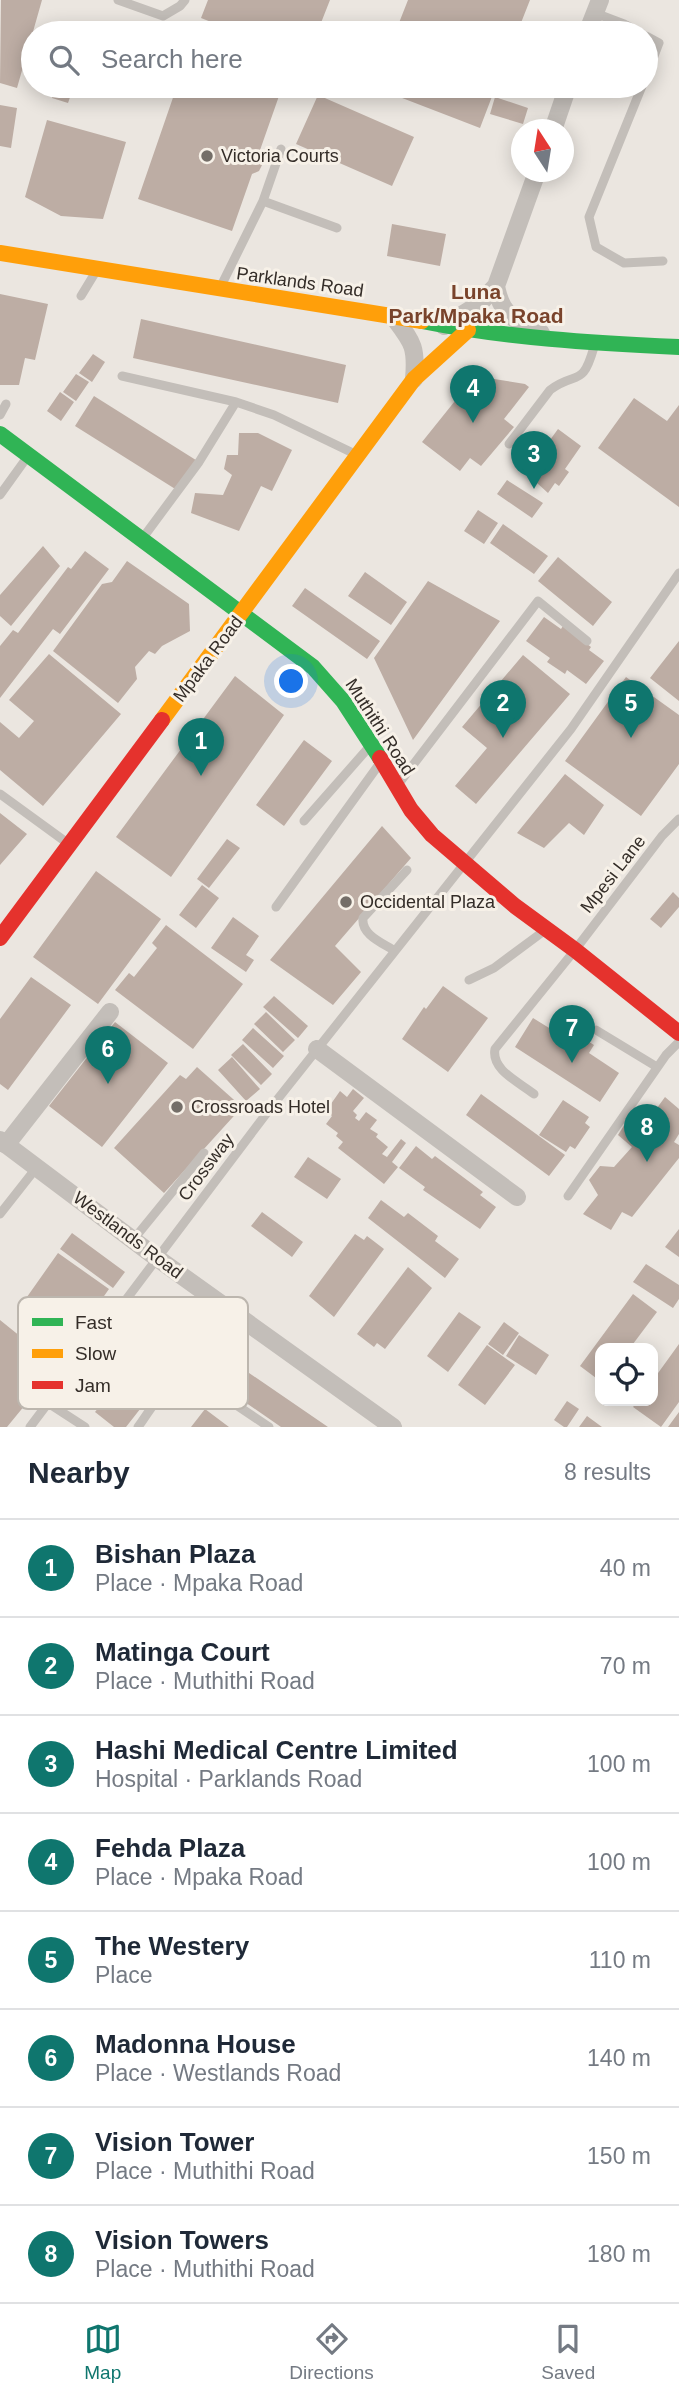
<!DOCTYPE html>
<html lang="en">
<head>
<meta charset="utf-8">
<style>
	:root { --surface:#fff; --page:#f6f6f7; --text:#1f2937; --muted:#747a83; --line:#e0e1e3; --accent:#0f766e }
	body { margin:0; font-family:Arial,sans-serif; background:var(--page); color:var(--text) }
	.controls { position:absolute; right:21px; bottom:21px; display:grid; overflow:hidden; border-radius:14px; box-shadow:0 4px 18px #0003 }
	.controls button { width:63px; height:63px; display:grid; place-items:center; padding:0; border:0; border-bottom:2px solid var(--line); background:var(--surface); color:var(--text); font:35px sans-serif }
	.compass { position:absolute; left:511px; top:119px; width:63px; height:63px; border-radius:50%; background:var(--surface); box-shadow:0 4px 18px #0003; rotate:348deg }
	.you { position:absolute; left:292px; top:682px; width:24px; height:24px; margin:-18px; border:5px solid #fff; border-radius:50%; background:#1a73e8; box-shadow:0 0 0 10px #1a73e833 }
	.badge { display:grid; place-items:center; width:46px; height:46px; border-radius:50%; background:var(--accent); color:#fff; font-size:23px; font-weight:700 }
	.pin { position:absolute; translate:-50% -58px; filter:drop-shadow(0 2px 4px #0008) }
	.pin::after { content:''; position:absolute; top:37px; width:24px; height:21px; background:inherit; clip-path:polygon(0 0,100% 0,50% 100%) }
	.list { margin:0; padding:0; list-style:none }
	h2 { display:flex; justify-content:space-between; align-items:center; height:91px; margin:0; padding:0 28px; font-size:30px }
	h2 small { font-size:23px; font-weight:400; color:var(--muted) }
	.list li { display:grid; grid-template-columns:46px 1fr auto; gap:21px; align-items:center; box-sizing:border-box; height:98px; padding:0 28px; border-top:2px solid var(--line) }
	.list b { display:block; font-size:26px; white-space:nowrap }
	.list p { margin:0; font-size:23px; white-space:nowrap; color:var(--muted) }
	.list em { font-size:23px; font-style:normal; color:var(--muted) }
	.icon { flex:none; width:38px; height:38px; fill:none; stroke:currentColor; stroke-width:2; stroke-linecap:round; stroke-linejoin:round }
	.map { position:relative; flex:none; width:679px; height:1427px; overflow:hidden }
	.search { position:absolute; background:var(--surface); box-shadow:0 4px 18px #0003; left:21px; right:21px; top:21px; height:77px; display:flex; align-items:center; gap:18px; box-sizing:border-box; padding:0 24px; border-radius:38px; color:var(--muted); font-size:26px }
	.sheet { height:875px; background:var(--surface) }
	nav { display:flex; justify-content:space-around; align-items:center; box-sizing:border-box; height:98px; border-top:2px solid var(--line); background:var(--surface); font-size:19px; color:var(--muted) }
	nav a { display:grid; justify-items:center; gap:4px }
	nav .on { color:var(--accent) }
	.map>svg:first-child { display:block }
	.building { fill:#bdada4 }
	.lines { fill:none; stroke-linecap:round; stroke-linejoin:round }
	.lane { stroke:#c3beb9; stroke-width:9 }
	.street { stroke:#c3beb9; stroke-width:18 }
	.fast { stroke:#30b455; stroke-width:16 }
	.slow { stroke:#ff9f0a; stroke-width:16 }
	.jam { stroke:#e5322d; stroke-width:16 }
	.poi-dot { fill:#746e68; stroke:#f7f1e8; stroke-width:2.5 }
	.labels { text-anchor:middle; stroke-width:6; stroke-linejoin:round; paint-order:stroke }
	.poi-label { font-size:18px; fill:#342d28; stroke:#f7f1e8; text-anchor:start }
	.street-label { font-size:18px; fill:#342d28; stroke:#f7f1e8 }
	.quarter-label { font-size:21px; font-weight:bold; fill:#79432b; stroke:#f7f1e8 }
	.key { fill:#f7f1e8; stroke:#bcb6ae; stroke-width:2 }
	.key-label { font-size:19px; fill:#342d28 }
</style>
</head>
<body>
<div class="map">
<svg width="679" height="1427" viewBox="0 0 679 1427">
	<rect width="100%" height="100%" fill="#ebe6e0"/>
	<path class="building" d="M1,0H42L17,88L0,83Z
		M208,0H330L317,33H239L201,18Z
		M408,0H530L517,33H395Z
		M81,22L115,33H77Z
		M55,86H74L68,103L52,98Z
		M177,86H248L279,96L259,153L263,159L262,165L259,171L252,174L232,231L138,199Z
		M371,86H496L480,128Z
		M318,95L414,137L392,186L296,144Z
		M495,97L528,108L523,124L490,114Z
		M0,105L17,108L11,148L0,146Z
		M47,120L126,142L103,219L61,216L25,197Z
		M392,224L446,234L440,266L387,256Z
		M0,294L48,304L35,360L25,358L19,385H0Z
		M141,319L346,365L338,403L133,358Z
		M93,354L105,362L92,382L79,373Z
		M76,374L89,382L76,401L63,392Z
		M475,376L525,384L529,387L504,419L514,427L481,466L470,458L460,471L422,442Z
		M60,392L74,402L61,421L47,411Z
		M94,396L199,462L180,492L75,426Z
		M634,398L667,421L679,405V507L598,448Z
		M558,429L581,446L565,469L569,472L559,486L555,483L548,493L526,473Z
		M239,433H258L292,450L272,491L261,486L239,531L191,513L195,493L223,495L232,475L224,469L227,455H238Z
		M507,480L543,503L532,518L497,494Z
		M478,510L498,523L484,544L464,531Z
		M503,524L548,556L534,574L490,543Z
		M43,546L60,566L11,626L0,616V595Z
		M85,551L109,569L60,634L53,629L0,698V646L13,630L18,633L68,567L71,569Z
		M558,557L612,602L593,626L538,581Z
		M127,561L189,604L190,631L162,646L155,654L149,651L135,667L137,679L118,703L53,651L102,584L112,582Z
		M365,572L407,602L391,625L348,596Z
		M428,581L500,621L413,740L374,658Z
		M305,588L380,641L367,659L292,606Z
		M544,617L561,629L563,626L591,647L589,650L604,661L586,684L567,670L565,674L547,662L550,658L526,641Z
		M679,641V701L650,678Z
		M49,654L121,714L43,806L0,770V722L19,738L34,721L9,700Z
		M523,655L570,694L476,804L455,786L487,748L462,727Z
		M235,676L284,715L171,877L116,837Z
		M626,677L679,715V764L641,816L565,761Z
		M304,740L332,761L284,826L256,805Z
		M565,774L604,805L584,835L569,823L544,848L517,833Z
		M0,813L27,834L0,865Z
		M382,826L411,858L335,946L361,972L333,1005L270,960Z
		M227,839L240,848L209,888L197,879Z
		M96,871L161,919L98,1004L33,957Z
		M202,885L219,898L196,928L179,915Z
		M673,892L679,898V907L661,928L650,919Z
		M233,917L259,936L246,955L254,960L246,972L211,948Z
		M166,925L243,984L193,1049L115,990L129,973L134,977L157,948L152,943Z
		M31,977L71,1005L8,1090L0,1084V1019Z
		M443,986L488,1018L448,1072L402,1039L424,1007L426,1009Z
		M274,996L308,1026L298,1038L263,1007Z
		M266,1012L295,1040L283,1052L254,1024Z
		M533,1018L554,1031L559,1023L594,1045L589,1053L619,1073L600,1102L515,1047Z
		M115,1022L168,1063L102,1147L49,1106Z
		M253,1028L284,1056L273,1068L242,1040Z
		M243,1044L272,1074L261,1085L231,1055Z
		M232,1057L260,1089L246,1101L218,1070Z
		M197,1067L242,1107L164,1193L114,1148L180,1075L186,1079Z
		M353,1089L364,1098L353,1111L357,1115L355,1118L359,1121L366,1112L377,1120L370,1129L378,1134L376,1137L388,1147L382,1154L387,1157L401,1139L406,1143L392,1162L398,1167L384,1184L338,1148L343,1142L336,1136L338,1133L326,1124L332,1116L326,1111L340,1091L347,1097Z
		M481,1094L565,1155L549,1176L466,1115Z
		M665,1097L679,1109V1134L674,1142L679,1145V1158L632,1217L622,1212L611,1230L583,1214L598,1195L589,1180L600,1166L614,1167L632,1147L618,1135L635,1108L649,1119Z
		M563,1100L589,1117L585,1123L590,1127L575,1149L570,1146L566,1152L539,1135Z
		M416,1146L432,1159L435,1156L483,1192L480,1195L496,1207L480,1229L423,1190L425,1187L399,1168Z
		M308,1157L341,1179L327,1199L294,1177Z
		M381,1200L404,1217L408,1213L438,1236L435,1241L459,1259L445,1278L368,1218Z
		M262,1212L303,1242L292,1257L251,1226Z
		M679,1229V1257L665,1247Z
		M72,1233L125,1272L113,1288L60,1249Z
		M355,1234L364,1240L367,1236L384,1249L334,1317L309,1296Z
		M58,1253L109,1289L73,1340L22,1304Z
		M646,1264L679,1285V1299L673,1308L633,1282Z
		M408,1267L432,1288L385,1349L377,1343L374,1347L357,1334Z
		M633,1294L657,1312L630,1348H600V1381L580,1366Z
		M459,1312L481,1327L448,1372L427,1356Z
		M0,1320L57,1366L7,1427H0Z
		M504,1322L519,1333L503,1355L488,1344Z
		M519,1335L549,1355L536,1375L506,1356Z
		M195,1336L328,1427H281L181,1358Z
		M151,1342L177,1362L126,1427H114L95,1412Z
		M679,1344V1402L661,1427L633,1407L638,1401H653V1380Z
		M487,1345L515,1365L485,1405L458,1385Z
		M567,1401L579,1409L567,1427H564L554,1420Z
		M205,1409L229,1427H191Z
		M679,1412V1427H668Z
		M587,1416L602,1427H579Z"/>
	<g class="lines">
		<path class="lane" d="M118,0L163,16L180,6L185,0
			M595,13L624,24L641,33
			M646,36L659,43L646,77
			M642,86L589,217L596,247L624,263L663,261
			M263,201L337,228
			M220,288L263,201L281,149
			M81,296L95,273
			M122,376L236,402L274,415L355,454
			M0,415L6,404
			M509,444L550,390C577,370 582,389 594,347
			M0,495L28,456
			M142,539L199,462L236,402
			M400,782L538,601L587,641
			M0,794L66,842
			M304,821L370,746
			M276,907L380,763
			M395,951C383,943 361,935 363,918L407,870
			M469,980L494,968L544,931
			M596,1030L657,1067
			M534,1094C519,1082 491,1070 495,1049L575,950L662,836L679,819
			M568,1196L666,1055L679,1042
			M0,1214L37,1167
			M133,1240L204,1153
			M48,1403L85,1427
			M30,1427L269,1110L571,729L679,573
			M138,1427C156,1403 168,1372 202,1382L269,1427"/>
		<path class="street" d="M587,33L600,0
			M553,130L568,86
			M496,286C502,318 515,319 541,333
			M392,315C412,342 417,345 414,379
			M444,326L478,305L496,286L537,172
			M317,1049L517,1197
			M0,1140L157,1258L393,1427
			M6,1145L110,1012"/>
		<path class="fast" d="M422,321C506,338 593,343 679,347
			M0,434L313,667L343,701L380,758"/>
		<path class="slow" d="M0,253L422,321
			M162,720L414,379L468,330"/>
		<path class="jam" d="M380,758L411,810L432,835L515,906L575,950L679,1033
			M0,938L162,720"/>
	</g>
	<g class="poi-dot">
		<circle cx="207" cy="156" r="7"/>
		<circle cx="346" cy="902" r="7"/>
		<circle cx="177" cy="1107" r="7"/>
	</g>
	<g class="labels">
		<g class="poi-label">
			<text x="221" y="162">Victoria Courts</text>
			<text x="360" y="908">Occidental Plaza</text>
			<text x="191" y="1113">Crossroads Hotel</text>
		</g>
		<g class="street-label">
			<text transform="translate(300 282) rotate(8)" y="6">Parklands Road</text>
			<text transform="translate(208 659) rotate(-53)" y="6">Mpaka Road</text>
			<text transform="translate(380 727) rotate(57)" y="6">Muthithi Road</text>
			<text transform="translate(613 874) rotate(-52)" y="6">Mpesi Lane</text>
			<text transform="translate(206 1167) rotate(-53)" y="6">Crossway</text>
			<text transform="translate(128 1235) rotate(37)" y="6">Westlands Road</text>
		</g>
		<g class="quarter-label">
			<text x="476" y="299">Luna<tspan x="476" dy="24">Park/Mpaka Road</tspan></text>
		</g>
	</g>
	<rect x="18" y="1297" width="230" height="112" rx="10" class="key"/>
	<rect x="32" y="1318" width="31" height="8" fill="#30b455"/>
	<rect x="32" y="1349" width="31" height="9" fill="#ff9f0a"/>
	<rect x="32" y="1381" width="31" height="8" fill="#e5322d"/>
	<g class="key-label">
		<text x="75" y="1329">Fast</text>
		<text x="75" y="1360">Slow</text>
		<text x="75" y="1392">Jam</text>
	</g>
</svg>
<div class="controls">
<button><svg class="icon" aria-label="locate" viewBox="0 0 24 24"><circle cx="12" cy="12" r="6"/><path d="M12 2v4M12 18v4M2 12h4M18 12h4"/></svg></button>
</div>
<svg class="compass" viewBox="-18 -18 36 36"><path d="M0-13l5 13h-10z" fill="#e53935"/><path d="M0 13l5-13h-10z" fill="#747a83"/></svg>
<div class="you"></div>
<div class="pin badge" style="left:201px;top:776px">1</div>
<div class="pin badge" style="left:503px;top:738px">2</div>
<div class="pin badge" style="left:534px;top:489px">3</div>
<div class="pin badge" style="left:473px;top:423px">4</div>
<div class="pin badge" style="left:631px;top:738px">5</div>
<div class="pin badge" style="left:108px;top:1084px">6</div>
<div class="pin badge" style="left:572px;top:1063px">7</div>
<div class="pin badge" style="left:647px;top:1162px">8</div>
<div class="search"><svg class="icon" aria-label="search" viewBox="0 0 24 24"><circle cx="10" cy="10" r="6"/><path d="M15 15l6 6"/></svg>Search here</div>
</div>
<section class="sheet">
<h2>Nearby<small>8 results</small></h2>
<ul class="list">
<li><span class="badge">1</span><div><b>Bishan Plaza</b><p>Place · Mpaka Road</p></div><em>40 m</em></li>
<li><span class="badge">2</span><div><b>Matinga Court</b><p>Place · Muthithi Road</p></div><em>70 m</em></li>
<li><span class="badge">3</span><div><b>Hashi Medical Centre Limited</b><p>Hospital · Parklands Road</p></div><em>100 m</em></li>
<li><span class="badge">4</span><div><b>Fehda Plaza</b><p>Place · Mpaka Road</p></div><em>100 m</em></li>
<li><span class="badge">5</span><div><b>The Westery</b><p>Place</p></div><em>110 m</em></li>
<li><span class="badge">6</span><div><b>Madonna House</b><p>Place · Westlands Road</p></div><em>140 m</em></li>
<li><span class="badge">7</span><div><b>Vision Tower</b><p>Place · Muthithi Road</p></div><em>150 m</em></li>
<li><span class="badge">8</span><div><b>Vision Towers</b><p>Place · Muthithi Road</p></div><em>180 m</em></li>
</ul>
</section>
<nav>
<a class="on"><svg class="icon" aria-label="map" viewBox="0 0 24 24"><path d="M3 6l6-2 6 2 6-2v14l-6 2-6-2-6 2zM9 4v14M15 6v14"/></svg>Map</a>
<a><svg class="icon" aria-label="directions" viewBox="0 0 24 24"><path d="M12 3l9 9-9 9-9-9zM9 14v-3h6M13 9l2 2-2 2"/></svg>Directions</a>
<a><svg class="icon" aria-label="saved" viewBox="0 0 24 24"><path d="M7 4h10v16l-5-4-5 4z"/></svg>Saved</a>
</nav>
</body>
</html>
